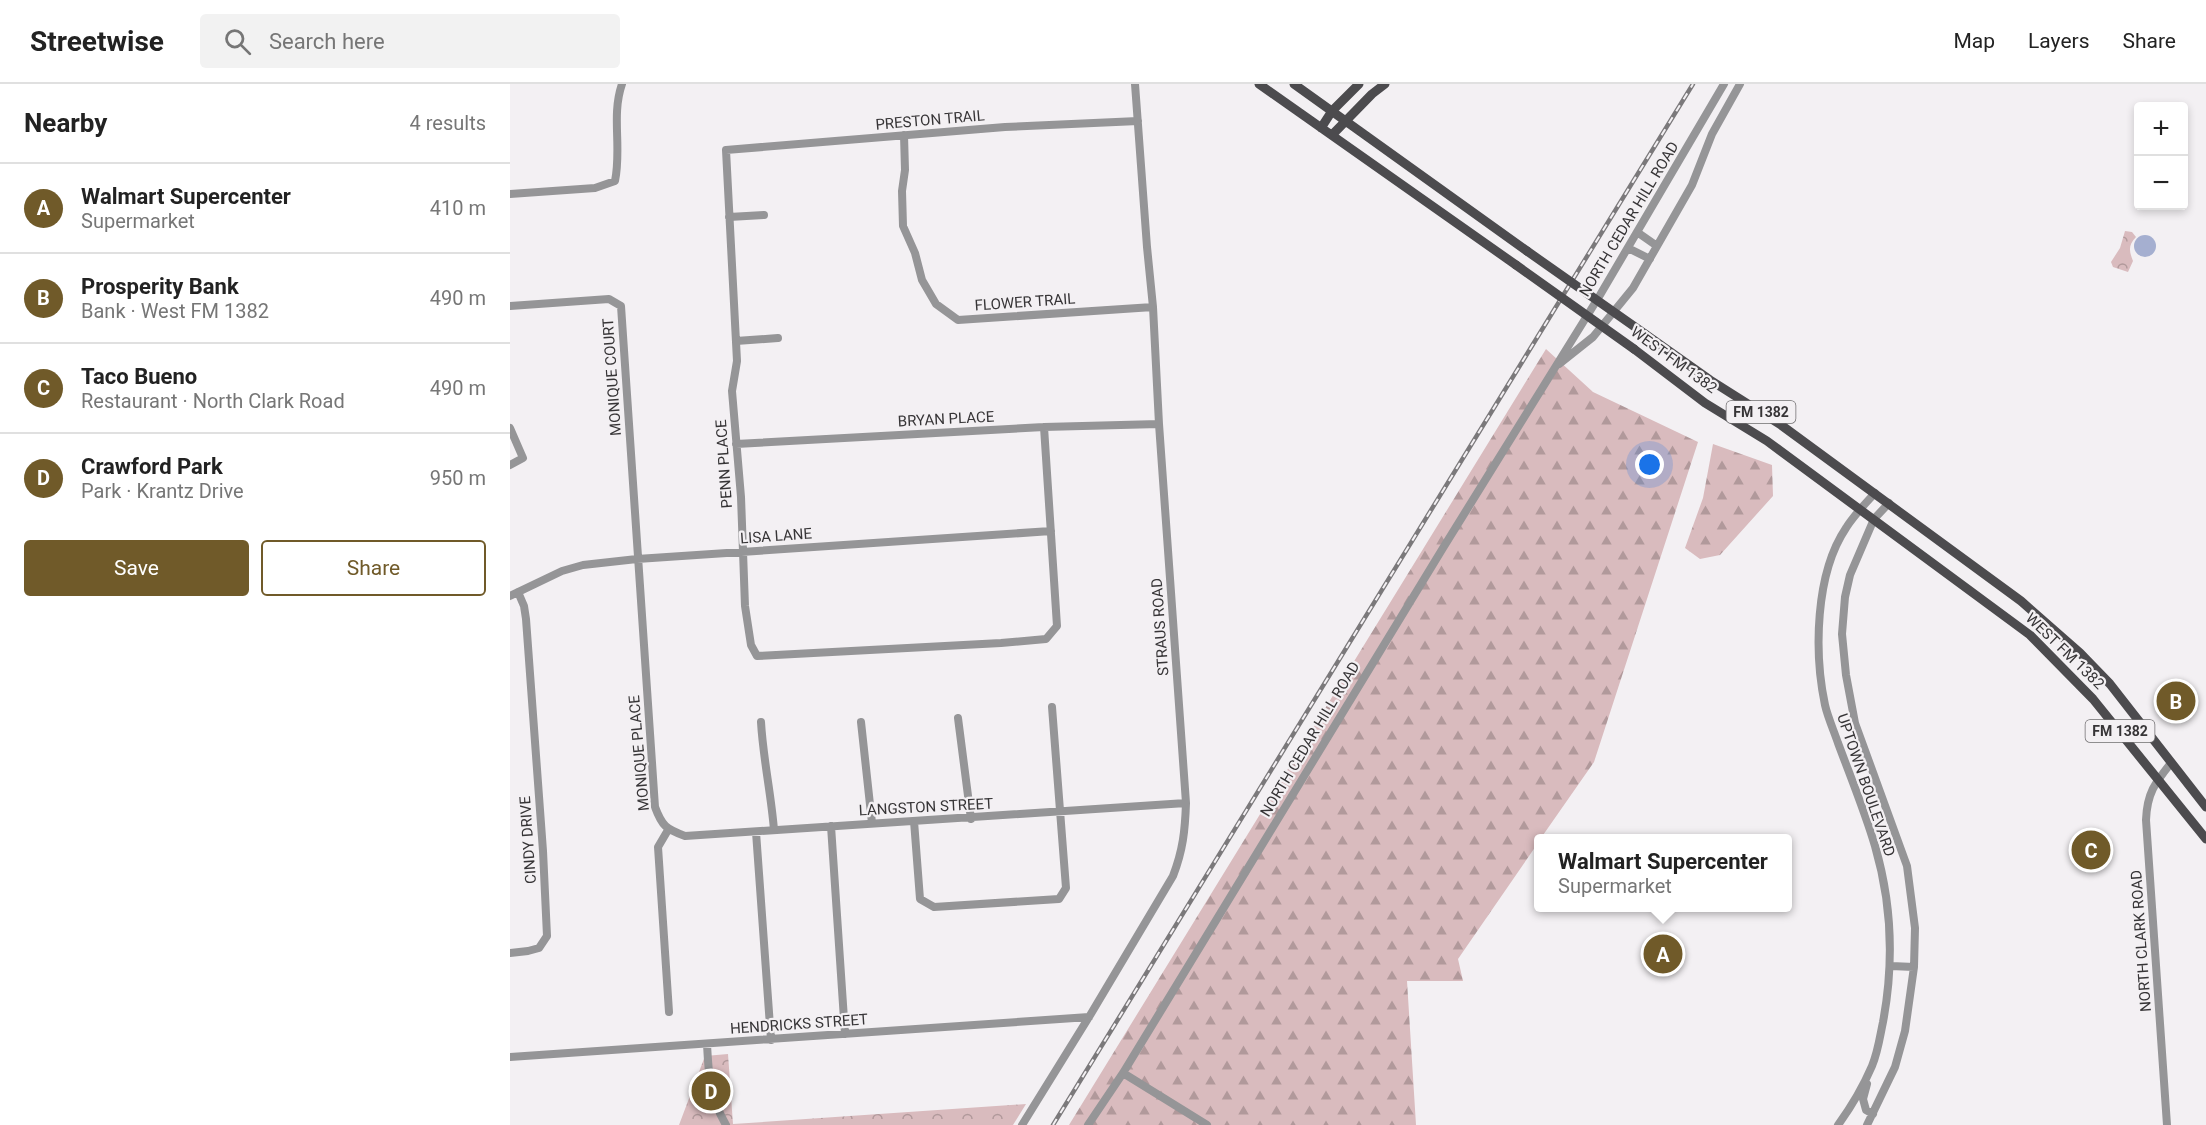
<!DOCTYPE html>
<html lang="en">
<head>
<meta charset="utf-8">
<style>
	:root { --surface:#fff; --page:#f2f2f2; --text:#222; --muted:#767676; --line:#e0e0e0; --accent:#705a29 }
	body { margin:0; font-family:Roboto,sans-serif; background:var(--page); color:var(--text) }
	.controls { position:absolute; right:18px; top:18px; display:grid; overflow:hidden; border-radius:6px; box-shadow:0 3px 9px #0003 }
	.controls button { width:54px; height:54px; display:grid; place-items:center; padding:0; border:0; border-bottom:2px solid var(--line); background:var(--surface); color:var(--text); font:30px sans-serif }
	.you { position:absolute; left:1140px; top:381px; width:21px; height:21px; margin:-15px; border:4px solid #fff; border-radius:50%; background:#1a73e8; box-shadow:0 0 0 9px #1a73e833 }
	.badge { display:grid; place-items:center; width:39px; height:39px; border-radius:50%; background:var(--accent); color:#fff; font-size:20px; font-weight:700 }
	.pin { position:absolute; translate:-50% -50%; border:3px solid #fff; box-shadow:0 2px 6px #0006 }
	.popup { position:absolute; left:1024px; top:750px; width:258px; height:78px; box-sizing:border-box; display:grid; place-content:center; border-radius:6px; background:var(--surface); filter:drop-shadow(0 2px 4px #0005); font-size:20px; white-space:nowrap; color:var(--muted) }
	.popup b { font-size:22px; color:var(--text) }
	.popup::after { content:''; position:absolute; left:50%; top:100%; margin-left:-12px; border:12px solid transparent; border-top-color:var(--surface) }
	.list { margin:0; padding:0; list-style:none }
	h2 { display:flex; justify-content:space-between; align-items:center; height:78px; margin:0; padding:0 24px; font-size:26px }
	h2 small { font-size:20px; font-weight:400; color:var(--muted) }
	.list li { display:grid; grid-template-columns:39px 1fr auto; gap:18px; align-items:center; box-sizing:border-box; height:90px; padding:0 24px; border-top:2px solid var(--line) }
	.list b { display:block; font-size:22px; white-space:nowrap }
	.list p { margin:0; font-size:20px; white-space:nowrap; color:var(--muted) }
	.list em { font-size:20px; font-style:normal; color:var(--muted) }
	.actions { display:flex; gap:12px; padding:18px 24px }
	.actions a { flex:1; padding:14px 0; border:2px solid var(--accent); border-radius:6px; text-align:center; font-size:21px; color:var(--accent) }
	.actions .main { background:var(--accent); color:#fff }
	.icon { flex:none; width:33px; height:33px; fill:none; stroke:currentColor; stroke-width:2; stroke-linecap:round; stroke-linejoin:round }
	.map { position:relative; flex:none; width:1696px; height:1041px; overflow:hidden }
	header { display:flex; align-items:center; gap:36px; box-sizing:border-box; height:84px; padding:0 30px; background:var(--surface); border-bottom:2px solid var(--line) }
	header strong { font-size:28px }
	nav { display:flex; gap:33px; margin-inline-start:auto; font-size:21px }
	.search { width:420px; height:54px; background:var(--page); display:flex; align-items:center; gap:15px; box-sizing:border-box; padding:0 21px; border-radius:6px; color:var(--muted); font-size:22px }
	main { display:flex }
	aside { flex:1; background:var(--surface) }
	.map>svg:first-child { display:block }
	.forest { fill:url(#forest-firs) }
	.park { fill:url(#park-crowns) }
	.water { fill:#a5afd0 }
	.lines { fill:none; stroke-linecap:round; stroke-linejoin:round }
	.minor { stroke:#959597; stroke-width:8 }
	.major { stroke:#4c4b4e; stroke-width:9 }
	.rail-casing { stroke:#7b797b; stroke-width:4.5 }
	.rail { stroke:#f3f0f3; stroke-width:2; stroke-dasharray:7; stroke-linecap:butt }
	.major-bridge { stroke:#4c4b4e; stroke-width:9 }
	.labels { text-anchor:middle; stroke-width:4.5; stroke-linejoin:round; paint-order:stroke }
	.shield { fill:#f3f0f3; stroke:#6f6d6f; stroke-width:1.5 }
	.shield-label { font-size:14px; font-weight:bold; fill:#373537 }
	.street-label { font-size:15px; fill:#373537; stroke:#f3f0f3 }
</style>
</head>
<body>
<header>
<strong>Streetwise</strong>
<div class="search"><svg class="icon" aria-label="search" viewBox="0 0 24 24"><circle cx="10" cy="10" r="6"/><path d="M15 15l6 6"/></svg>Search here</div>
<nav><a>Map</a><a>Layers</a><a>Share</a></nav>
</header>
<main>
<aside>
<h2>Nearby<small>4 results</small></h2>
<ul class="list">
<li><span class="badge">A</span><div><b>Walmart Supercenter</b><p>Supermarket</p></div><em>410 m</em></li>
<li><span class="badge">B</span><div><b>Prosperity Bank</b><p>Bank · West FM 1382</p></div><em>490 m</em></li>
<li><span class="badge">C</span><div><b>Taco Bueno</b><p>Restaurant · North Clark Road</p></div><em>490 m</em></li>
<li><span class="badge">D</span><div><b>Crawford Park</b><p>Park · Krantz Drive</p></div><em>950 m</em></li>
</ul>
<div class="actions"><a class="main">Save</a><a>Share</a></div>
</aside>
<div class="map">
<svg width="1696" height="1041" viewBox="0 0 1696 1041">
	<defs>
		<pattern id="forest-firs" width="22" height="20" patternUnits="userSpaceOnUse" patternTransform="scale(1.5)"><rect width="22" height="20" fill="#d9bbbe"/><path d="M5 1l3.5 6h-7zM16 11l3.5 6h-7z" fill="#b1999b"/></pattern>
		<pattern id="park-crowns" width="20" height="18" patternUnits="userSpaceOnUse" patternTransform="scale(1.5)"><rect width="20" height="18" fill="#d9bbbe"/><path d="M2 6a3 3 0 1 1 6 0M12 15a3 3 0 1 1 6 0" fill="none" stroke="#b1999b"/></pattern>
	</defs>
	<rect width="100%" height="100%" fill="#f3f0f3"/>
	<path class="forest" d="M1036,265L1083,308L1188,358L1084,678L1031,754H1028V759L948,875L953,897H897L906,1041H559Z
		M1203,360L1262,381L1263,412L1210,471L1190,475L1175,464L1193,414Z"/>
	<path class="park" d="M1615,147L1622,148L1626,153C1618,161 1619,167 1623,177L1618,188L1603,183L1601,178L1610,164Z
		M218,970L223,1040L516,1020L503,1041H169L195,972Z"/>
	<path class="water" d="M1624 162a11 11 0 1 1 22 0a11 11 0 1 1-22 0Z"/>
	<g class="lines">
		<path class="minor" d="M394,51L395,86L392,107L393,142L405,169L412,196L426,220L448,236L643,223
			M0,110L85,104L105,97C112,63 101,32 112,0
			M219,133L254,131
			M1127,148L1147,162
			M1118,164L1140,175
			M0,222L99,215L111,222L145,723C152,742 156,745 175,752L676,719
			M226,257L268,254
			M1049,280L1083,253L1123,204L1182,101L1202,50L1230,0
			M534,343L547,542L536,555L491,559L247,572L241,561L235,522L231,413L222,307L227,277L216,66L495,43L628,37
			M0,344L13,374L0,381
			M226,360L534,343L649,340
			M0,512L52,487L73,481L127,475L541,447
			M448,634L461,735
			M251,638C253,674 261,709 264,746
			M351,638L362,739
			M404,737L410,815L424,823L549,815L556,804L542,623
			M321,742L335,950
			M158,746L148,763L159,928
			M246,748L261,956
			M0,869L18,867L29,864L37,852L33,767L16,535L14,522L8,508
			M1381,882L1404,883
			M197,960C199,994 199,1011 216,1041
			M0,973L579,933
			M613,989L697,1041
			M1357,1000L1353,1015L1356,1026L1363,1030
			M512,1041L579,933L663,792C673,766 675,747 676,719L649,340L643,223L637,163L625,0
			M578,1041L613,989L933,464L1090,211L1214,0
			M1328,1041C1341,1023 1353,1003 1362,982C1368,968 1370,952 1373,938C1384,879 1382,820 1365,762C1355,728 1341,694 1328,659C1324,647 1318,634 1315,621C1304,569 1305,490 1336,444C1344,431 1355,420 1365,409
			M1357,1041L1385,983L1395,947L1404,883L1405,844L1397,782L1345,639L1336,591L1332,550L1335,513L1340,491L1364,435L1379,419
			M1657,1041L1636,736C1637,709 1645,699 1661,679"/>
		<path class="major" d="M749,0L1006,181
			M784,0L1017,167
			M811,44L822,27L849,0
			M822,51L862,10L875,0
			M1135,250L1200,296L1271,341L1511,517L1570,569L1600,600L1696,723
			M1124,265L1195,319L1257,357L1520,551L1583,615L1696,755"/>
		<defs>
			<path id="rail" d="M543,1041L1183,0"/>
		</defs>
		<use href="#rail" class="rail-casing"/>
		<use href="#rail" class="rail"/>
		<path class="major-bridge" d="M1017,167L1135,250
			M1006,181L1124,265"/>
	</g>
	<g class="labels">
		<g class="shield">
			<rect x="1216.5" y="317" width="69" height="22" rx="4.5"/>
			<rect x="1575.5" y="636" width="69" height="22" rx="4.5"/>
		</g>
		<g class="shield-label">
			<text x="1251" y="333">FM 1382</text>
			<text x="1610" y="652">FM 1382</text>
		</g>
		<g class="street-label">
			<text transform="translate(420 36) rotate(-5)" y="5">PRESTON TRAIL</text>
			<text transform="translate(1119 135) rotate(-59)" y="5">NORTH CEDAR HILL ROAD</text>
			<text transform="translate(515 218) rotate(-4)" y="5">FLOWER TRAIL</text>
			<text transform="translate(1164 276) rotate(36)" y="5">WEST FM 1382</text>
			<text transform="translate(102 293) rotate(-94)" y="5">MONIQUE COURT</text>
			<text transform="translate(436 335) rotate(-3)" y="5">BRYAN PLACE</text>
			<text transform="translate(214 380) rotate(-94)" y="5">PENN PLACE</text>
			<text transform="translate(266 452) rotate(-4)" y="5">LISA LANE</text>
			<text transform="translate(650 543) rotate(-94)" y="5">STRAUS ROAD</text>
			<text transform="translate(1555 567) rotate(44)" y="5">WEST FM 1382</text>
			<text transform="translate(800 655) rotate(-59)" y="5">NORTH CEDAR HILL ROAD</text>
			<text transform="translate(129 669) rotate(-95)" y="5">MONIQUE PLACE</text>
			<text transform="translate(1356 701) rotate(71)" y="5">UPTOWN BOULEVARD</text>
			<text transform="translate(416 723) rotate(-3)" y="5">LANGSTON STREET</text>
			<text transform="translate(18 756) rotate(-94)" y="5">CINDY DRIVE</text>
			<text transform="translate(1631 857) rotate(-94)" y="5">NORTH CLARK ROAD</text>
			<text transform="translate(289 940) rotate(-4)" y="5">HENDRICKS STREET</text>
		</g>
	</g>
</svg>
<div class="controls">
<button>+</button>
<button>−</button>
</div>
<div class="you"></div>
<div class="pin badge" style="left:1153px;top:870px">A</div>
<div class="popup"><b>Walmart Supercenter</b>Supermarket</div>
<div class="pin badge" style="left:1666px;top:617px">B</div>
<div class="pin badge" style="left:1581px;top:766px">C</div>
<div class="pin badge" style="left:201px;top:1007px">D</div>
</div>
</main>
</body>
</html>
